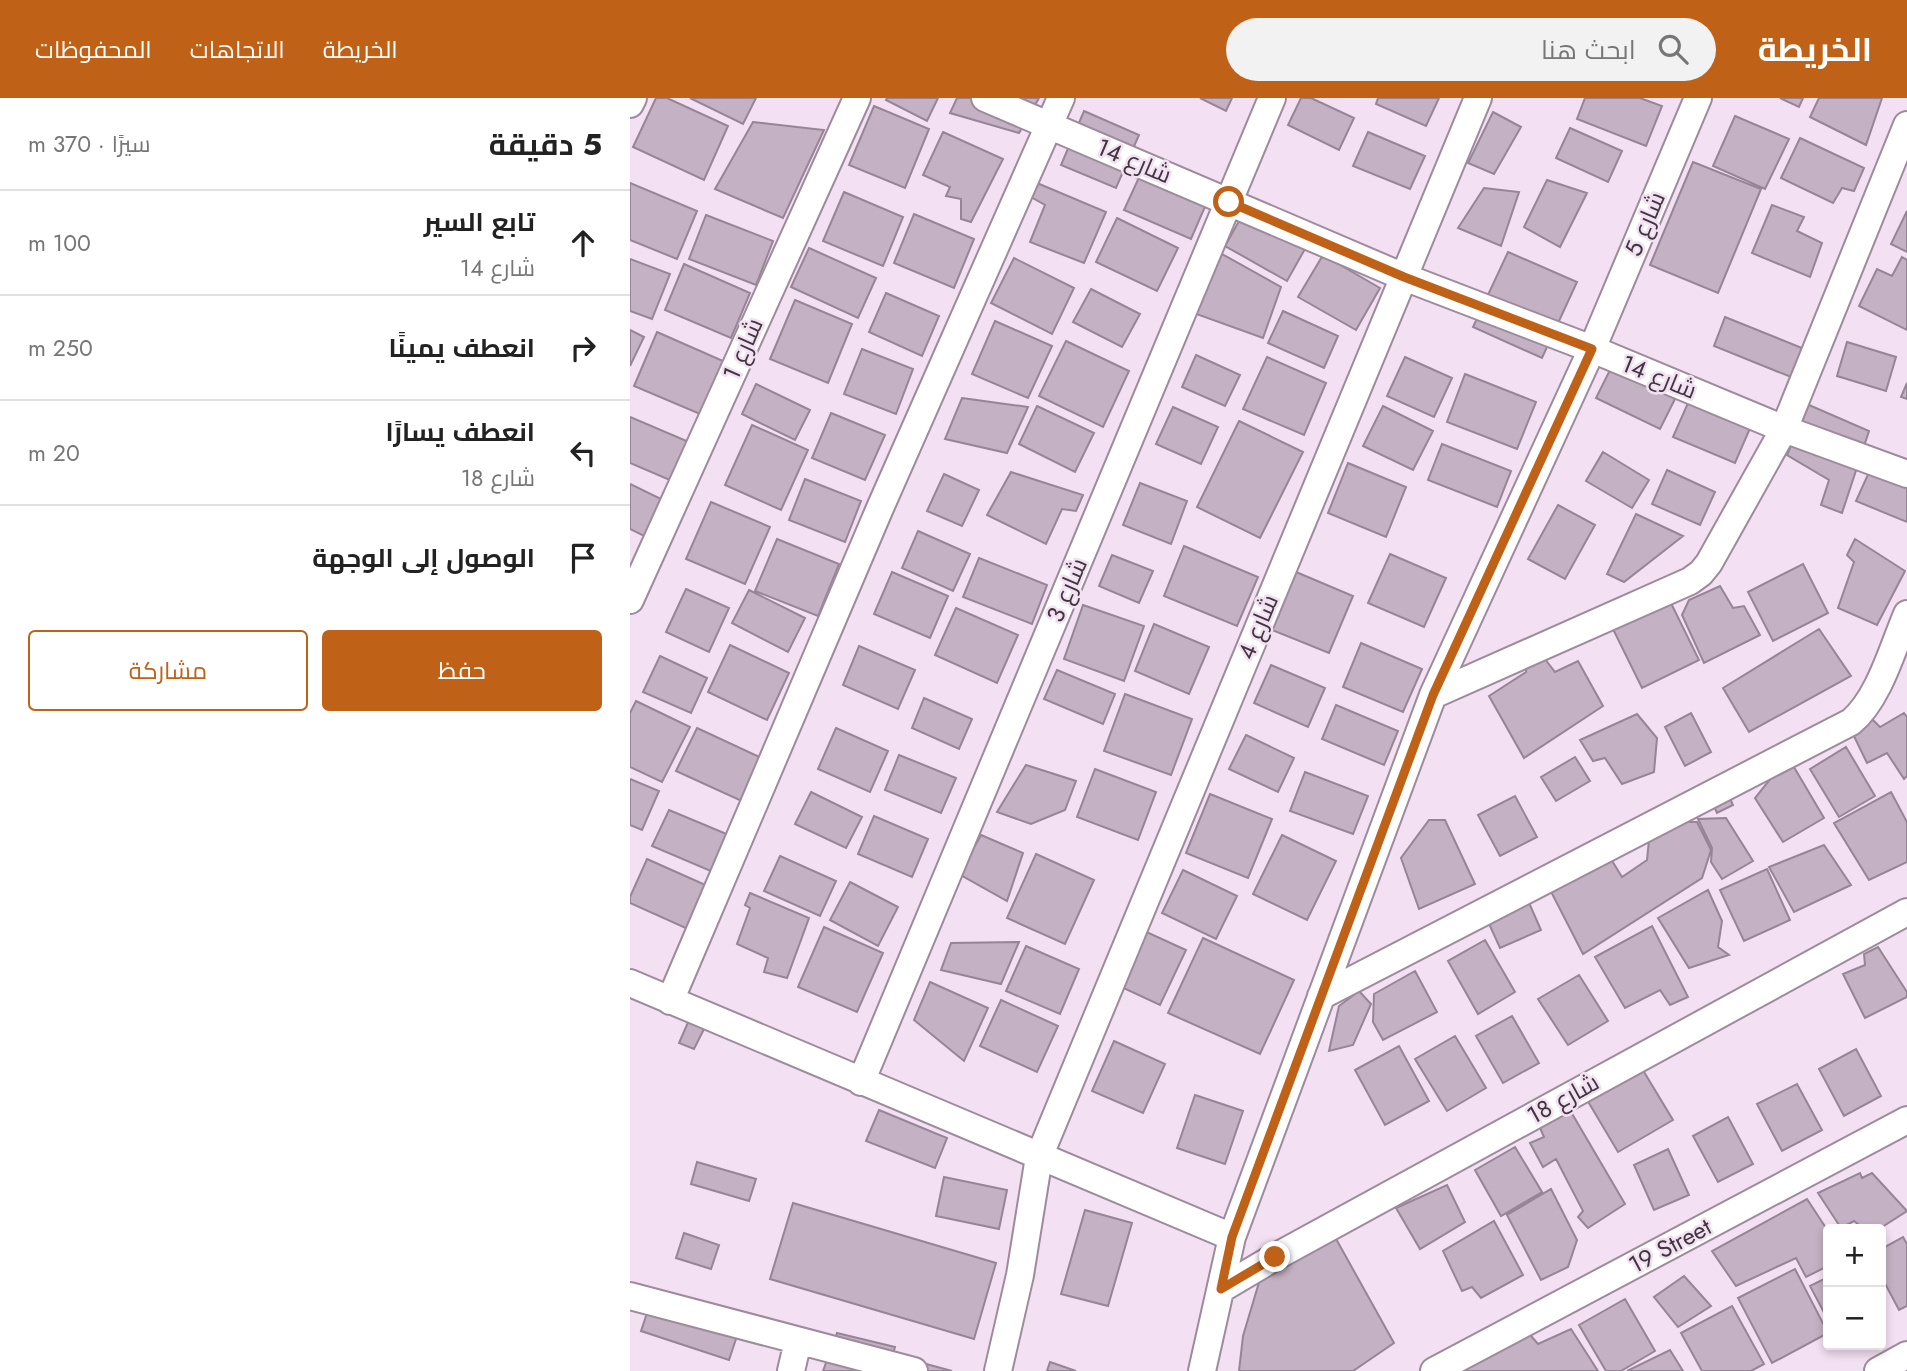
<!DOCTYPE html>
<html lang="ar">
<head>
<meta charset="utf-8">
<style>
	:root { --surface:#fff; --page:#f2f2f2; --text:#222; --muted:#767676; --line:#e0e0e0; --accent:#bf6117 }
	body { margin:0; font-family:Jost,Cairo,sans-serif; background:var(--page); color:var(--text); direction:rtl }
	.controls { position:absolute; right:21px; bottom:21px; display:grid; overflow:hidden; border-radius:7px; box-shadow:0 4px 10px #0003 }
	.controls button { width:63px; height:63px; display:grid; place-items:center; padding:0; border:0; border-bottom:2px solid var(--line); background:var(--surface); color:var(--text); font:35px sans-serif }
	.stop { position:absolute; width:21px; height:21px; margin:-16px; border:5px solid #bf6117; border-radius:50%; background:#fff }
	.stop.end { background:#bf6117; border-color:#fff; box-shadow:0 2px 7px #0008 }
	.list { margin:0; padding:0; list-style:none }
	h2 { display:flex; justify-content:space-between; align-items:center; height:91px; margin:0; padding:0 28px; font-size:30px }
	h2 small { font-size:23px; font-weight:400; color:var(--muted) }
	.list li { display:grid; grid-template-columns:46px 1fr auto; gap:21px; align-items:center; box-sizing:border-box; height:105px; padding:0 28px; border-top:2px solid var(--line) }
	.list b { display:block; font-size:26px; white-space:nowrap }
	.list p { margin:0; font-size:23px; white-space:nowrap; color:var(--muted) }
	.list em { font-size:23px; font-style:normal; color:var(--muted) }
	.actions { display:flex; gap:14px; padding:21px 28px }
	.actions a { flex:1; padding:16px 0; border:2px solid var(--accent); border-radius:7px; text-align:center; font-size:24px; color:var(--accent) }
	.actions .main { background:var(--accent); color:#fff }
	.icon { flex:none; width:38px; height:38px; fill:none; stroke:currentColor; stroke-width:2; stroke-linecap:round; stroke-linejoin:round }
	.map { position:relative; flex:none; width:1277px; height:1273px; overflow:hidden; direction:ltr }
	header { display:flex; align-items:center; gap:42px; box-sizing:border-box; height:98px; padding:0 35px; background:var(--accent); color:#fff }
	header strong { font-size:33px }
	nav { display:flex; gap:38px; margin-inline-start:auto; font-size:24px }
	.search { width:490px; height:63px; background:var(--page); display:flex; align-items:center; gap:18px; box-sizing:border-box; padding:0 24px; border-radius:38px; color:var(--muted); font-size:26px }
	main { display:flex }
	aside { flex:1; background:var(--surface) }
	.map>svg:first-child { display:block }
	.building { fill:#c4b1c3; stroke:#968596; stroke-width:2 }
	.lines { fill:none; stroke-linecap:round; stroke-linejoin:round }
	.minor-casing { stroke:#9d8b9c; stroke-width:30 }
	.minor { stroke:#fff; stroke-width:26 }
	.route { stroke:#bf6117; stroke-width:9 }
	.labels { text-anchor:middle; stroke-width:5; stroke-linejoin:round; paint-order:stroke }
	.street-label { font-size:24px; fill:#3f373f; stroke:#f3e0f2 }
</style>
</head>
<body>
<header>
<strong>الخريطة</strong>
<div class="search"><svg class="icon" aria-label="search" viewBox="0 0 24 24"><circle cx="10" cy="10" r="6"/><path d="M15 15l6 6"/></svg>ابحث هنا</div>
<nav><a>الخريطة</a><a>الاتجاهات</a><a>المحفوظات</a></nav>
</header>
<main>
<div class="map">
<svg width="1277" height="1273" viewBox="0 0 1277 1273">
	<rect width="100%" height="100%" fill="#f3e0f2"/>
	<path class="building" d="M26,0H37L98,28L74,82L3,49Z
		M60,0H126L113,26Z
		M257,0H308L297,23L256,2Z
		M327,0H409L389,35L320,15Z
		M570,0H602L596,13Z
		M671,0H681L724,20L709,52L658,27Z
		M748,0H809L796,28L746,6Z
		M955,0H1010L1032,8L1016,48L947,21Z
		M1150,0H1173L1169,9Z
		M1189,0H1252L1236,47L1180,19Z
		M244,8L299,31L275,90L219,67Z
		M454,13L509,37L486,90L431,67Z
		M863,14L891,29L864,76L838,65Z
		M1105,18L1159,41L1135,91L1083,68Z
		M123,24L194,32L153,120L85,91Z
		M940,30L992,53L978,84L926,60Z
		M313,34L373,61L341,124L331,121V101L316,98L320,89L293,77Z
		M738,34L795,58L780,91L723,68Z
		M1170,40L1234,70L1224,93L1212,90L1203,105L1151,80Z
		M1063,64L1131,91L1088,195L1020,167Z
		M511,75L577,104L561,141L494,112Z
		M917,82L957,95L930,149L894,129Z
		M0,85L67,113L47,161L0,142Z
		M407,85L476,114L454,165L400,144L415,107L399,98Z
		M854,90L889,94L871,148L828,130Z
		M214,94L273,119L253,168L193,143Z
		M618,107L680,142L657,183L595,148Z
		M1142,107L1174,119L1167,133L1192,145L1180,179L1122,155Z
		M1277,113V154L1261,146Z
		M284,116L344,141L324,190L264,165Z
		M76,117L143,143L126,187L59,161Z
		M487,120L548,150L527,193L466,164Z
		M179,150L246,180L228,220L161,189Z
		M583,151L651,189L633,240L558,213Z
		M878,154L947,184L912,260L843,229Z
		M693,157L750,190L726,232L668,199Z
		M1272,159L1277,162V232L1229,208L1247,171L1262,178Z
		M384,160L444,190L422,236L361,205Z
		M0,161L40,176L22,221L0,213Z
		M54,166L120,195L101,240L35,212Z
		M461,191L510,216L492,249L443,224Z
		M256,195L309,218L292,258L239,234Z
		M165,202L222,226L198,285L140,261Z
		M653,213L708,238L694,270L638,245Z
		M1095,219L1172,250L1161,279L1084,248Z
		M365,223L422,248L398,300L342,276Z
		M0,232L14,239L0,268Z
		M27,234L93,263L70,316L4,288Z
		M436,243L499,273L473,329L409,298Z
		M1217,244L1266,259L1256,293L1207,278Z
		M991,250L1055,281L1030,331L966,300Z
		M232,251L283,271L266,316L214,296Z
		M566,257L610,277L595,308L552,289Z
		M637,259L696,285L674,337L613,311Z
		M775,259L822,280L804,319L757,298Z
		M835,276L906,304L887,351L817,324Z
		M1277,285V301L1271,299Z
		M126,286L180,312L165,342L112,316Z
		M1065,289L1127,314L1105,365L1043,339Z
		M332,300L398,309L377,355L315,341Z
		M1179,307L1239,333L1212,415L1191,407L1199,382L1157,357Z
		M407,308L464,335L445,374L389,346Z
		M753,308L803,333L783,372L733,348Z
		M543,309L588,329L571,366L526,346Z
		M201,315L255,337L235,382L182,360Z
		M0,319L59,344L42,383L0,365Z
		M609,323L673,354L630,440L567,409Z
		M122,327L178,352L151,412L95,387Z
		M812,346L881,373L867,409L798,382Z
		M973,354L1019,382L1002,410L956,383Z
		M718,365L776,389L756,439L698,415Z
		M1037,372L1085,394L1070,427L1022,406Z
		M1240,372L1277,387V424L1226,403Z
		M381,374L453,397L446,413L432,411L416,446L357,417Z
		M314,376L349,392L332,428L297,413Z
		M175,381L231,403L215,444L159,422Z
		M510,385L557,403L541,446L493,427Z
		M0,386L31,401L14,438L0,431Z
		M81,404L140,429L115,486L56,461Z
		M928,407L965,427L935,481L898,461Z
		M1006,416L1053,438L994,484L977,476Z
		M288,433L340,456L323,493L272,470Z
		M147,441L209,466L188,518L125,493Z
		M1225,441L1275,473L1247,527L1208,510L1224,464L1217,457Z
		M554,448L628,479L607,528L534,498Z
		M760,456L816,480L794,529L738,505Z
		M482,457L523,473L509,505L469,488Z
		M349,460L417,487L402,526L333,499Z
		M1173,466L1198,515L1143,543L1118,494Z
		M262,474L318,498L300,540L244,516Z
		M666,474L723,498L699,555L642,532Z
		M1090,488L1103,510L1114,508L1130,537L1074,565L1052,517L1059,502Z
		M56,491L99,510L79,554L36,534Z
		M119,492L175,520L158,554L102,525Z
		M1036,495L1069,562L1012,590L979,523Z
		M453,507L514,528L494,583L434,561Z
		M326,510L388,537L367,585L305,557Z
		M524,526L579,549L559,596L505,573Z
		M1189,531L1221,578L1119,634L1093,590Z
		M731,545L792,571L773,614L713,589Z
		M100,547L159,575L137,622L78,594Z
		M229,548L285,572L268,611L213,587Z
		M908,552L925,574L948,563L973,608L894,660L859,598L896,574L897,558Z
		M30,558L77,580L61,615L13,594Z
		M641,567L695,590L678,629L624,605Z
		M427,572L485,596L473,626L414,601Z
		M495,596L562,621L541,677L474,653Z
		M294,600L342,621L329,651L282,630Z
		M6,603L60,629L32,684L0,669V615Z
		M706,607L768,633L754,667L692,641Z
		M1061,615L1081,654L1055,668L1035,629Z
		M1274,615L1277,619V678L1274,681L1257,655L1237,665L1221,632L1243,622L1250,629Z
		M1007,616L1027,640L1024,674L992,686L975,660L963,663L950,642Z
		M67,630L136,662L116,705L46,673Z
		M206,630L258,653L240,694L188,671Z
		M616,637L664,660L648,694L599,671Z
		M1216,649L1245,698L1209,719L1180,671Z
		M269,657L326,680L311,715L255,692Z
		M945,659L960,683L926,703L911,679Z
		M1158,659L1194,720L1153,744L1125,700Z
		M396,667L446,683L435,712L401,726L367,714Z
		M465,671L526,694L508,742L447,719Z
		M675,674L738,698L723,736L660,713Z
		M0,681L29,693L12,732L0,727Z
		M181,694L232,719L216,750L165,726Z
		M1261,694L1277,724V764L1239,782L1204,725Z
		M580,696L642,721L618,780L556,755Z
		M1098,696L1103,707L1087,715L1082,704Z
		M885,698L907,739L870,758L848,717Z
		M39,712L99,737L83,774L22,748Z
		M244,718L298,741L282,779L228,756Z
		M1096,720L1123,763L1092,781L1081,764L1082,750L1068,721Z
		M799,722H815L845,786L789,811L771,760Z
		M1030,724H1067L1081,752L1072,780L953,856L914,780L973,748L992,779L1017,762L1020,732Z
		M351,737L393,755L377,803L329,776Z
		M652,737L706,763L677,822L623,796Z
		M1194,747L1221,787L1164,814L1139,769Z
		M406,756L464,782L435,846L377,820Z
		M150,758L206,783L190,818L134,793Z
		M17,761L80,789L60,832L0,805V799Z
		M1137,771L1160,822L1114,843L1090,792Z
		M553,772L607,798L586,841L532,815Z
		M220,784L268,809L248,848L200,822Z
		M1078,792L1092,823L1088,849L1099,857L1059,870L1028,820Z
		M120,795L179,820L157,880L134,874L138,860L107,846L120,810L115,807Z
		M896,798L911,832L870,850L855,817Z
		M1022,828L1058,899L1040,907L1030,892L995,910L965,859Z
		M194,829L253,855L227,914L168,889Z
		M512,832L556,852L530,907L487,887Z
		M573,840L664,882L630,956L538,915Z
		M855,842L885,894L848,916L818,863Z
		M389,844L371,886L311,872L321,845Z
		M396,848L449,871L430,916L376,893Z
		M1248,849L1277,894V899L1235,920L1213,876L1235,867L1234,856Z
		M785,873L807,914L753,942L743,924L744,896Z
		M949,877L978,923L938,947L908,901Z
		M300,884L358,910L334,963L284,922Z
		M729,893L741,906L723,947L699,953L709,908Z
		M371,902L428,928L407,974L350,948Z
		M882,918L909,965L873,985L846,938Z
		M59,922L75,929L64,951L49,945Z
		M825,938L856,990L817,1013L785,961Z
		M484,943L535,966L513,1015L462,993Z
		M769,948L799,1003L755,1027L725,972Z
		M1226,951L1251,998L1214,1018L1189,971Z
		M1008,964L1043,1022L988,1054L953,995Z
		M1167,986L1192,1032L1152,1053L1127,1006Z
		M565,997L613,1013L595,1066L547,1050Z
		M937,1007L995,1106L958,1130L948,1119L953,1113L926,1061L913,1069L900,1045L914,1039L910,1030Z
		M249,1012L317,1040L305,1070L236,1043Z
		M1098,1019L1123,1066L1088,1084L1063,1038Z
		M885,1049L912,1094L871,1118L845,1072Z
		M1038,1051L1059,1097L1024,1112L1004,1067Z
		M67,1064L126,1081L119,1103L61,1086Z
		M1230,1075L1232,1080L1242,1075L1277,1113L1249,1131H1234L1224,1123L1211,1130L1188,1095Z
		M314,1079L377,1092L369,1131L306,1118Z
		M817,1087L835,1124L790,1151L766,1110Z
		M921,1091L947,1142L938,1169L911,1182L877,1117Z
		M1177,1101L1198,1133V1168L1176,1179L1166,1160L1106,1188L1082,1153Z
		M163,1105L366,1165L344,1241L140,1181Z
		M455,1112L502,1125L478,1208L431,1196Z
		M864,1123L893,1177L851,1200L842,1189L832,1193L813,1153Z
		M700,1130L764,1245L723,1273H609L613,1238L633,1171Z
		M54,1135L89,1147L81,1171L46,1160Z
		M1273,1139L1277,1146V1208L1269,1212L1251,1178V1151Z
		M1165,1171L1198,1235L1142,1265L1108,1200Z
		M1054,1178L1081,1208L1048,1229L1024,1199Z
		M1198,1179V1222L1180,1188Z
		M995,1201L1025,1253L991,1273H976L949,1227Z
		M20,1206L108,1235L99,1262L11,1233Z
		M1102,1208L1134,1266L1121,1273H1072L1051,1235Z
		M895,1231L908,1246L941,1231L968,1273H826Z
		M207,1235L265,1249L258,1273H193Z
		M1040,1252L1053,1273H997Z
		M274,1260L322,1273H270Z
		M420,1264L446,1273H417Z"/>
	<g class="lines">
		<defs>
			<path id="minor" d="M355,0L774,179L962,251L1154,331L1277,376
				M0,6L3,0
				M0,502L227,0
				M803,597L1060,483L1071,475L1079,465L1154,331L1277,27
				M0,885L602,1139
				M691,898L1221,624C1249,601 1263,549 1277,516
				M40,903L250,410L431,0
				M231,984L642,0
				M591,1191L645,1159L1277,814
				M0,1198L284,1273
				M161,1273L168,1243
				M368,1273L390,1177L409,1059L848,0
				M572,1273L602,1139L803,597L962,251L1068,0
				M804,1273L1277,1022
				M1248,1273L1277,1257"/>
		</defs>
		<use href="#minor" class="minor-casing"/>
		<use href="#minor" class="minor"/>
	</g>
	<g class="lines">
		<path class="route" d="M599,104L774,179L962,251L803,597L602,1139L591,1191L645,1159"/>
	</g>
	<g class="labels">
		<g class="street-label">
			<text transform="translate(504 63) rotate(23)" y="8">شارع 14</text>
			<text transform="translate(1015 126) rotate(-67)" y="8">شارع 5</text>
			<text transform="translate(113 251) rotate(-66)" y="8">شارع 1</text>
			<text transform="translate(1029 279) rotate(22)" y="8">شارع 14</text>
			<text transform="translate(437 492) rotate(-67)" y="8">شارع 3</text>
			<text transform="translate(628 529) rotate(-67)" y="8">شارع 4</text>
			<text transform="translate(933 1001) rotate(-29)" y="8">شارع 18</text>
			<text transform="translate(1040 1148) rotate(-28)" y="8">19 Street</text>
		</g>
	</g>
</svg>
<div class="controls">
<button>+</button>
<button>−</button>
</div>
<div class="stop" style="left:599px;top:104px"></div>
<div class="stop end" style="left:645px;top:1159px"></div>
</div>
<aside>
<h2>5 دقيقة<small>سيرًا · 370 m</small></h2>
<ul class="list">
<li><svg class="icon" aria-label="ahead" viewBox="0 0 24 24"><path d="M12 20V5M6 11l6-6 6 6"/></svg><div><b>تابع السير</b><p>شارع 14</p></div><em>100 m</em></li>
<li><svg class="icon" aria-label="right" viewBox="0 0 24 24"><path d="M7 20v-9h11M14 6l5 5-5 5"/></svg><div><b>انعطف يمينًا</b></div><em>250 m</em></li>
<li><svg class="icon" aria-label="left" viewBox="0 0 24 24"><path d="M17 20v-9H6M10 6l-5 5 5 5"/></svg><div><b>انعطف يسارًا</b><p>شارع 18</p></div><em>20 m</em></li>
<li><svg class="icon" aria-label="arrive" viewBox="0 0 24 24"><path d="M6 21V4h12l-3 4 3 4H6"/></svg><div><b>الوصول إلى الوجهة</b></div></li>
</ul>
<div class="actions"><a class="main">حفظ</a><a>مشاركة</a></div>
</aside>
</main>
</body>
</html>
